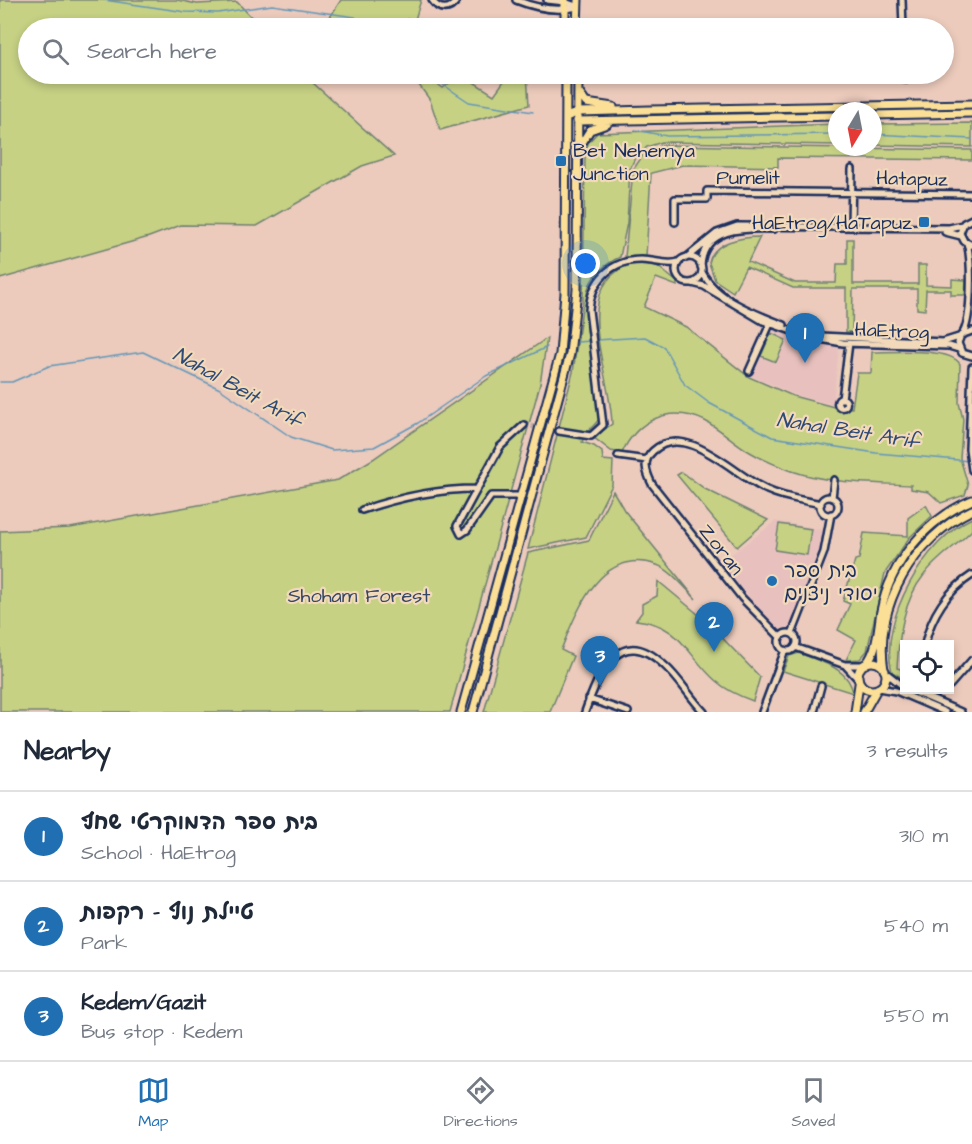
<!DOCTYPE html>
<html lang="en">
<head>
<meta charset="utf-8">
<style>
	:root { --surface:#fff; --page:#f6f6f7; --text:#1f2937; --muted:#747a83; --line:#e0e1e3; --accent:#1f6fb2 }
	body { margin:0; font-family:"Architects Daughter","Playpen Sans Hebrew",sans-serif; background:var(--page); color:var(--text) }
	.controls { position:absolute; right:18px; bottom:18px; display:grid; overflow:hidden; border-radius:0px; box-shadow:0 3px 9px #0003 }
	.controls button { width:54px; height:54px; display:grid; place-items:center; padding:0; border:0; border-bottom:2px solid var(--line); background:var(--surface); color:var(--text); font:30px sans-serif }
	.compass { position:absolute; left:828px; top:102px; width:54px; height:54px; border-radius:50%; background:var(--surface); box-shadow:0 3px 9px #0003; rotate:190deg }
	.you { position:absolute; left:586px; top:264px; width:21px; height:21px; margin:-15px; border:4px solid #fff; border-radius:50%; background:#1a73e8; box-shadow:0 0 0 9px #1a73e833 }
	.badge { display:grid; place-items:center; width:39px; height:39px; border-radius:50%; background:var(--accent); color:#fff; font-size:20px; font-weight:700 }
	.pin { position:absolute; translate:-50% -50px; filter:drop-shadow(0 2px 3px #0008) }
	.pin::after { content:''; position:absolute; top:32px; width:21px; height:18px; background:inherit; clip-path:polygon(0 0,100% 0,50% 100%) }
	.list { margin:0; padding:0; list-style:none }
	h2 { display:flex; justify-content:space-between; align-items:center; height:78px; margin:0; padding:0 24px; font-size:26px }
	h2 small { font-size:20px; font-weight:400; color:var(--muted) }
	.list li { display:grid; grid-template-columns:39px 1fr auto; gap:18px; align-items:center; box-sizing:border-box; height:90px; padding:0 24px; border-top:2px solid var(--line) }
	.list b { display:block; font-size:22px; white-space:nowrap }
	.list p { margin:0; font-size:20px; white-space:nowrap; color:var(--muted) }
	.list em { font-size:20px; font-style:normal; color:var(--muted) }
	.icon { flex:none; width:33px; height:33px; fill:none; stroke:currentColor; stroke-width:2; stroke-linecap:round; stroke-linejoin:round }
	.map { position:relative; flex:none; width:972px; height:712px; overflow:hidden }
	.search { position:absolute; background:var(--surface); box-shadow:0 3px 9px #0003; left:18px; right:18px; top:18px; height:66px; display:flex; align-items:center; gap:15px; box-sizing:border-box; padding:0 21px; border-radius:33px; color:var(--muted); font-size:22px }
	.sheet { height:348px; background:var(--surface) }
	nav { display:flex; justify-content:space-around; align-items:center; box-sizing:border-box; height:84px; border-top:2px solid var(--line); background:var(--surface); font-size:16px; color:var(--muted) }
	nav a { display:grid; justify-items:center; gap:3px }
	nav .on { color:var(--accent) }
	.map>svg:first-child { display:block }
	.built { fill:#e8c1be }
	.green { fill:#c6d184; stroke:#708071; stroke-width:1.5 }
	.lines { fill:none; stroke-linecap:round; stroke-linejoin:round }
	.stream { stroke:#6496b9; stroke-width:1.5 }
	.minor-tunnel { stroke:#c2aca9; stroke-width:5; stroke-dasharray:5 2.5; stroke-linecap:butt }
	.minor-casing { stroke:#1b2f5e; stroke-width:10 }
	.major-casing { stroke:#1b2f5e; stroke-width:11 }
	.minor { stroke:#f2d9ba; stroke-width:5 }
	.major { stroke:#fbdf96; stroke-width:7 }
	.poi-dot { fill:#1f6fb2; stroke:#f2d9ba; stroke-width:2 }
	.labels { text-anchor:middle; stroke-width:4.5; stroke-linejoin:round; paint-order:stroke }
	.poi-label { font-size:20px; fill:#1b2f5e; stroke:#f2d9ba; text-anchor:start }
	.street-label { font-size:20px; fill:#1b2f5e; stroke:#f2d9ba }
	.park-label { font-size:20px; fill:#354764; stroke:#f2d9ba }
	.water-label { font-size:21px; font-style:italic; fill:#2d4975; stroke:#f2d9ba }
</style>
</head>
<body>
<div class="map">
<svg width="972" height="712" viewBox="0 0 972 712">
	<rect width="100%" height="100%" fill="#eccbbc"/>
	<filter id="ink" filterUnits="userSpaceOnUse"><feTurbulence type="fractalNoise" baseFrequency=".0167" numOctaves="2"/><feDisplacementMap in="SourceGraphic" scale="12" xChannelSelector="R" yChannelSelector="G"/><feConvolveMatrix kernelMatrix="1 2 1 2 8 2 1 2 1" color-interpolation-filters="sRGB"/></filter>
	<g filter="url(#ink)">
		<path class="built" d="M771,329L804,341L839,348L833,405L795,395L751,376Z
			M776,521L823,530L817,563L791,627L779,629L760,616L751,599L719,563Z"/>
		<path class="green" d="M0,0H177L197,4L237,2L262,28H28V74H303L394,156L362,166L257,226L181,225L149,237L0,279Z
			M341,0H421L414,23L407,19L400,28H334L328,20Z
			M411,74H424L443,88L461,74L494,95L509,74H527L529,105L440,130L430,100Z
			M972,123V147L873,145V124Z
			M837,124V145L662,142L647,147L635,158L630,169L627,223L620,257C607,263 592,275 588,289C580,319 597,380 603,412C598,426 586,428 582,442L594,446L602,452L603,460L613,461L612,485L586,537L528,549L573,372L583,302L585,156L588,143L597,133Z
			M663,145L972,150V160L778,158V167L683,165L651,173L646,256L625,257L633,170L645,152Z
			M760,237L748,262L795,283H836L837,264H847V239H853V284H918V265H926V285L952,286V279L966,280L965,295H951V290H926L925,310L917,309V289H853L852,332H846V288H793L746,267L733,292L715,280L709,263C713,241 742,237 760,237Z
			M631,264L656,265L677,282V286L656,278L644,307L686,327L749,377L793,396L834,407L852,408L857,373H871L872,352C893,352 950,347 960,364L959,403L963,419L960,458L968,485L965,495L941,503L929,492L911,489V485C871,483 830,484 792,471C778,466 763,460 750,452C734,443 721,429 705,421C670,404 637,420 622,453L611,451L593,437L612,424C611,373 568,286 631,264Z
			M771,333L786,340L776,362L761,356Z
			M547,338L540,384L450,712H0V531L70,528L338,480L373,459Z
			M682,472L705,489L768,520L737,547L677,475Z
			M613,491L624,510L696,599C686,589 671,570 657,565C601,546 577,610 561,650L573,656L550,712H484L528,553L589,540Z
			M926,505L932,516L909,538L885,573L867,651L860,659L846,660L856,640L838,630L850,604L843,601L855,560L859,559L864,533L908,536V518Z
			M972,518V530C957,546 937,557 924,575C903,601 899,636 897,668L904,670V679L892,672C878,620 926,539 972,518Z
			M779,524L811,529L807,555L775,550Z
			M658,581L705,620L760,677L753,701C739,696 727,691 716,681C687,656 681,624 636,620L642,612V604L657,596Z
			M799,653C820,662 849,667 853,693L783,671L789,656Z"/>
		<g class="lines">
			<path class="stream" d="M104,0L186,12L218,13L272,5L355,17L366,28
				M427,74L469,102L533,112
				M635,130L667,136L837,134
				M873,134L972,139
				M596,340L645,337L664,347L685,385L709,403L772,437L876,453L970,461
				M577,342L591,341
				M0,382H12L49,366L143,352L220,389L291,437L332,450L374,447L418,423L486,376L547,347"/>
			<path class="minor-tunnel" d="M524,425L559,431"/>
			<defs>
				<path id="minor" d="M432,0C439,11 450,11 457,0
					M516,0C536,8 557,12 577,7
					M547,0L565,2L576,6
					M902,0L903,28
					M906,74V80
					M972,219L964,223L960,233L964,241L972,245
					M675,222V199H707V191L972,194
					M851,227L852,169
					M945,232L961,236
					M676 270a13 13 0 1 1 26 0a13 13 0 1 1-26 0Z
					M686,258L717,233L737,226L949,228L962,225
					M701,267C702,227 744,228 774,229
					M702,272C716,300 756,314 784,325
					M692,283L704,286L763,321L809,337L843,343L949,346L959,349
					M972,331L961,335L958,343L962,353L972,356
					M963,333C972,318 972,260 967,243
					M821,336L943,342L959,337
					M972,367L969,449L972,470
					M749,371L770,324
					M837.5 403a4.5 4.5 0 1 1 9 0a4.5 4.5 0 1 1-9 0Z
					M842,399L849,343
					M559,431L591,436L603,425L589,310C591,281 611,260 641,260C655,260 666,266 679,262
					M618,456L647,460
					M521,496H491L467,530L461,534L457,526L500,447L524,425
					M820 506a9 9 0 1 1 18 0a9 9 0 1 1-18 0Z
					M832,498L834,480
					M362,510C400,497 437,489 477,489
					M779 642a9 9 0 1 1 18 0a9 9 0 1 1-18 0Z
					M792,634L824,552L831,514
					M780,637L742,598L652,484C646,472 642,461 653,451C686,420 736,477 767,490C784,498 803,500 821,504
					M925,644C931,616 947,591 972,575
					M795,647L845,665H864
					M846,666L858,679
					M885,672L904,687
					M950,685L972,660
					M879,688L896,691L945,712
					M910,690L961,712
					M927,695L945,690
					M589,699L628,712
					M585,712C598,675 619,621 665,666C680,679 690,698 704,712
					M762,712L785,650
					M814,712L821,686"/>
				<path id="major" d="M565,28V0
					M577,28L578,0
					M579,93L586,103L613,107
					M873,115L972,113
					M566,117L579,112L649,110L972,104
					M577,121L837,116
					M580,146L590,130L607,124
					M858 676a14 14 0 1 1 28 0a14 14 0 1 1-28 0Z
					M866,664C878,650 878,628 881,611C891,561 926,520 972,500
					M884,670C873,606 915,537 972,510
					M461,712L560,354L565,293L566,74
					M473,712L570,354L577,290L578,74
					M855,712L859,684
					M864,712L877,689"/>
			</defs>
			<use href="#minor" class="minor-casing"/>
			<use href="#major" class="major-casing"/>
			<use href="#minor" class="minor"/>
			<use href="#major" class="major"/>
		</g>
	</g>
	<g class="poi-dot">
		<rect x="555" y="155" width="12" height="12" rx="3"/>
		<rect x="918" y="216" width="12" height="12" rx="3"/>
		<circle cx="772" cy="581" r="6"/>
	</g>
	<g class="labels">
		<g class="poi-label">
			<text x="573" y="157">Bet Nehemya<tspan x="573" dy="23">Junction</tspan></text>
			<text x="912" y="229" text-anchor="end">HaEtrog/HaTapuz</text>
			<text x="784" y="577">בית ספר<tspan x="784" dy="23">יסודי ניצנים</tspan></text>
		</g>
		<g class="street-label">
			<text x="748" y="184">Pumelit</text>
			<text transform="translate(912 178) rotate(1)" y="7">Hatapuz</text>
			<text transform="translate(892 330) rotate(2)" y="7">HaEtrog</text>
			<text transform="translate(722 549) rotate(52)" y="7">Zoran</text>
		</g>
		<g class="park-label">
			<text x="359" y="602">Shoham Forest</text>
		</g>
		<g class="water-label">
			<text transform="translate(238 387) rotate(29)" y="7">Nahal Beit Arif</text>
			<text transform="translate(848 430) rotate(9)" y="7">Nahal Beit Arif</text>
		</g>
	</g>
</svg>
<div class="controls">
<button><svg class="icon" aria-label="locate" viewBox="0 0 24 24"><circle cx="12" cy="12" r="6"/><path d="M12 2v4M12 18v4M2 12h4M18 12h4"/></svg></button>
</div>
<svg class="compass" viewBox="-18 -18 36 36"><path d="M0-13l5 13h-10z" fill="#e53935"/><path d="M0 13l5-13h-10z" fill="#747a83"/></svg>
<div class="you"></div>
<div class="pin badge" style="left:805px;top:363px">1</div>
<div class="pin badge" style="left:714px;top:652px">2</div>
<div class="pin badge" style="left:600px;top:686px">3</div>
<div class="search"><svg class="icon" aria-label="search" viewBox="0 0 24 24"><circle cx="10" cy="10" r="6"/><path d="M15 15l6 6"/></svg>Search here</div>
</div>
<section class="sheet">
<h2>Nearby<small>3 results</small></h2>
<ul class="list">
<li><span class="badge">1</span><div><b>בית ספר הדמוקרטי שחף</b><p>School · HaEtrog</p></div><em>310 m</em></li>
<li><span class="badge">2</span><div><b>טיילת נוף - רקפות</b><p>Park</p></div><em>540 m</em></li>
<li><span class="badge">3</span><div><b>Kedem/Gazit</b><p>Bus stop · Kedem</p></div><em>550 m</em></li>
</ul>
</section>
<nav>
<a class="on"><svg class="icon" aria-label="map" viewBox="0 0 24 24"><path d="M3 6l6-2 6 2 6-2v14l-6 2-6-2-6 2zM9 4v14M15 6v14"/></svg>Map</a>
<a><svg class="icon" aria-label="directions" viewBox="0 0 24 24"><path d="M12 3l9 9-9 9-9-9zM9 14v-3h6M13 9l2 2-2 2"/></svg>Directions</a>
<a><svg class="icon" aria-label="saved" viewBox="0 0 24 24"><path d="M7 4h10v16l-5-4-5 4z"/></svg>Saved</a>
</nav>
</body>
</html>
